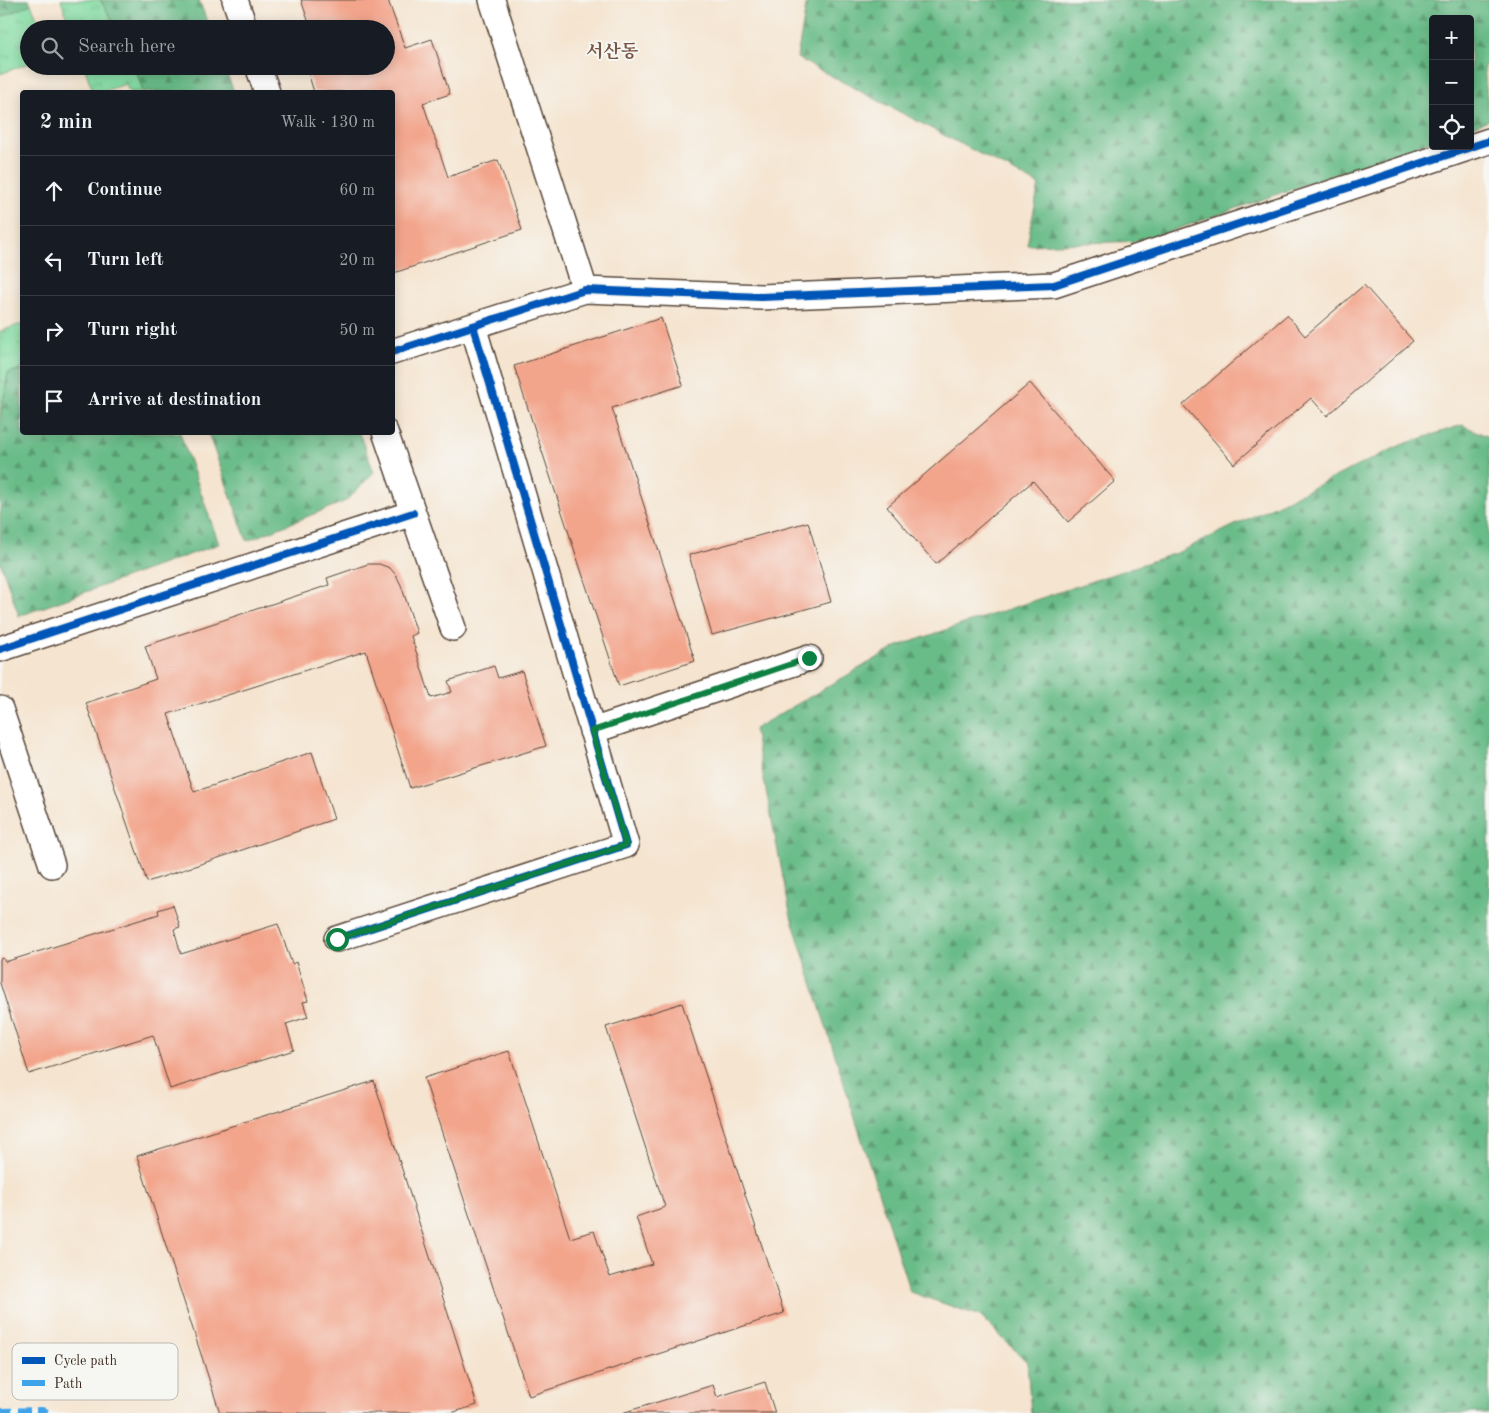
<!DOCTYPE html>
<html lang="en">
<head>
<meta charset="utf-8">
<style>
	:root { --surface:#171b24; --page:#20242c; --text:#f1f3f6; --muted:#9ea1a6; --line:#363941 }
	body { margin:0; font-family:"Old Standard TT","Noto Serif KR",serif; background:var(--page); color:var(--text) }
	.controls { position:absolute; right:15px; top:15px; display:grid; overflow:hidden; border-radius:5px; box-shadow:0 2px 12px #0003 }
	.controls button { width:45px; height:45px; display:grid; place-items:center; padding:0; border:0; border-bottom:1px solid var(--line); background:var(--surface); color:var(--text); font:25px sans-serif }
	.stop { position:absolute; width:15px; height:15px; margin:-11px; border:4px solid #0b8043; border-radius:50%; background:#fff }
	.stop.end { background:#0b8043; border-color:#fff; box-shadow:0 1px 5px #0008 }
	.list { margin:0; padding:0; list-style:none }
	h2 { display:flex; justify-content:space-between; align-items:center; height:65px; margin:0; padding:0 20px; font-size:21px }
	h2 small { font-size:16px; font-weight:400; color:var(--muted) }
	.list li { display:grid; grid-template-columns:32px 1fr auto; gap:15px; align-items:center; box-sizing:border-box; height:70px; padding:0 20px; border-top:1px solid var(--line) }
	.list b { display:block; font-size:19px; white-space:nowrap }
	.list em { font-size:16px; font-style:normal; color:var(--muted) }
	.icon { flex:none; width:28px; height:28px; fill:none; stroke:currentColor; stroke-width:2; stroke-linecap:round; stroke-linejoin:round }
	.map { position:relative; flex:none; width:1489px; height:1413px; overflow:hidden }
	.search { position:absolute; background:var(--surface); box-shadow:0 2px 12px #0003; left:20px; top:20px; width:375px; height:55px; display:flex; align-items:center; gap:12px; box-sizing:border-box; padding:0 18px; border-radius:28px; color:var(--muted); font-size:19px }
	.panel { position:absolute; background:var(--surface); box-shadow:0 2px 12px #0003; left:20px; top:90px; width:375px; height:345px; border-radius:5px }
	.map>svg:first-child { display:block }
	.grass { fill:url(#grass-tufts); stroke:#5e8360 }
	.forest { fill:url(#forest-firs); stroke:#527353 }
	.building { fill:#f3a58c }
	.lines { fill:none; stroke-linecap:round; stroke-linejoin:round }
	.minor-casing { stroke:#574639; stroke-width:28 }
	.minor { stroke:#fff; stroke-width:25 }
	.quiet { stroke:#3fa3ea; stroke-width:6; stroke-dasharray:12 6; stroke-linecap:butt }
	.cycleway-casing { stroke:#f6f6f2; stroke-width:11 }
	.cycleway { stroke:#0057b8; stroke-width:8 }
	.route { stroke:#0b8043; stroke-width:6 }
	.labels { text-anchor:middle; stroke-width:4; stroke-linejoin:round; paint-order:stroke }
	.quarter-label { font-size:18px; font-weight:bold; fill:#7b5544; stroke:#f6f6f2 }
	.key { fill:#f6f6f2; stroke:#beb9b2; stroke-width:1 }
	.key-label { font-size:14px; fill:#3b2a1e }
</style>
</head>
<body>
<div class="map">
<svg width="1489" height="1413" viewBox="0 0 1489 1413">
	<defs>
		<pattern id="grass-tufts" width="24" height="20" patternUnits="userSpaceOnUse" patternTransform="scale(1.25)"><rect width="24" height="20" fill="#82dca2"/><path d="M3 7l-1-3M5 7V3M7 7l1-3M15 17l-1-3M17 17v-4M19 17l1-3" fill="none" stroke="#71bd8b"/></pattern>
		<pattern id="forest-firs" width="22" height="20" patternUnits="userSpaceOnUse" patternTransform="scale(1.25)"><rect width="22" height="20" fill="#69bc88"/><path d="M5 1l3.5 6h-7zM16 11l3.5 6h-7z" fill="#58996f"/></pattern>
	</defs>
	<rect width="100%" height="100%" fill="#f6f6f2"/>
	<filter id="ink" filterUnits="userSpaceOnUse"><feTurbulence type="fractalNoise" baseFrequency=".02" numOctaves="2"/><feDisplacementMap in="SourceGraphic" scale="10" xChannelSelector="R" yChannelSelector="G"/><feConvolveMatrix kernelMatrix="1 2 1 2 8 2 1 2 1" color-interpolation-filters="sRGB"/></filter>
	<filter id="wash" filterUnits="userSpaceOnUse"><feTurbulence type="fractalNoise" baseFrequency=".0096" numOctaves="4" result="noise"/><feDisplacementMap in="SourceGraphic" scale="20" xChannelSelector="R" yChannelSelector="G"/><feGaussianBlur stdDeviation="1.12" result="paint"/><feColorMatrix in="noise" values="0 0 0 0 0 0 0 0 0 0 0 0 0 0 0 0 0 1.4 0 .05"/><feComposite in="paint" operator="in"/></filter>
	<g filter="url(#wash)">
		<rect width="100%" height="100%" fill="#f5e4cf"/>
		<path class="grass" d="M61,0H100L118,29H71Z
			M31,4L42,29H29V63L0,74V18Z
			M84,66H135L143,92H129L126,84L100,92H93Z
			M22,324V369L8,373L0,419V331Z"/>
		<path class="forest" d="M0,0H29L31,4L0,18Z
			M100,0H199L210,29H118Z
			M807,0H1489V63L1484,65L1489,120L1470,127V19H1433V140L1143,241L1027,245L1039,185L797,58Z
			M135,66H224L234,92H143Z
			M22,369V432L180,433L219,544L19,616L0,561V419L8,373Z
			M1462,425L1489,437V1413H1031L1027,1362L980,1316L910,1292L790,913L754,729L898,646L1179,552L1401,445Z
			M208,433H359L374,472L346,501L247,541Z"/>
		<g id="blocks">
			<path class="building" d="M301,0H388L405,48L432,39L450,94L423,103L448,177L498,160L522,230L394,273L392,268V92H314L306,66H386V29H311Z
				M1364,285L1413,341L1327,416L1311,398L1234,464L1183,405L1287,315L1305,336Z
				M661,318L683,385L612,408L695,661L619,686L514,366Z
				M1030,383L1115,481L1068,522L1033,481L936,564L887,507Z
				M808,522L831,602L712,635L689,555Z
				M368,564H379L390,568L396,575L401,585L417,633L411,636L431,698L452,692L448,681L494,666L498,678L522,671L546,746L410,788L366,651L168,714L194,792L312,752L334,819L147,882L86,703L156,679L145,646L329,585L327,578Z
				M173,905L180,927L174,929L181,954L278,924L292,964L296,962L308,1001L303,1002L308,1017L286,1024L294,1050L170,1089L153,1035L29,1074L0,983V959L3,958L5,962L159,914L158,910Z
				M682,1003L784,1313L529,1396L424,1078L509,1051L570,1238L594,1231L610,1277L652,1264L636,1217L665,1207L606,1027Z
				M374,1081L477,1405L451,1413H220L137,1156Z
				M765,1382L775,1413H622L713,1385L717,1397Z"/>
		</g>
	</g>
	<g filter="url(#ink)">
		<use href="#blocks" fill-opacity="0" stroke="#574639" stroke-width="1"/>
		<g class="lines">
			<defs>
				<path id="minor" d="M235,0L245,29
					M492,0L585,290
					M258,66L267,92
					M392,352L585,290L761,297L1054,285L1489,141
					M385,432L453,628
					M0,649L413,513
					M0,709L52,865
					M592,731L809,658
					M337,939L626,845L473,326"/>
			</defs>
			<use href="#minor" class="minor-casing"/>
			<use href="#minor" class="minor"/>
			<path class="quiet" d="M0,1411L42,1410L51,1413"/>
			<defs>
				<path id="cycleway" d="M392,352L585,290L761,297L1054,285L1489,141
					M0,649L413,513
					M337,939L626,845L473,326"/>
			</defs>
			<use href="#cycleway" class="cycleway-casing"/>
			<use href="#cycleway" class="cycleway"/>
		</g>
	</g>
	<g class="lines" filter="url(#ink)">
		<path class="route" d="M337,939L626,845L592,731L809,658"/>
	</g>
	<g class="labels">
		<g class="quarter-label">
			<text x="612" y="57">서산동</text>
		</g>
	</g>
	<rect x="12" y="1343" width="166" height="57" rx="8" class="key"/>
	<rect x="22" y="1357" width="23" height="7" fill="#0057b8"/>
	<rect x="22" y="1380" width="23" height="6" fill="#3fa3ea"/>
	<g class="key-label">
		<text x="54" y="1365">Cycle path</text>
		<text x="54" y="1388">Path</text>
	</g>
</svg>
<div class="controls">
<button>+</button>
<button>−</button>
<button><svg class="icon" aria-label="locate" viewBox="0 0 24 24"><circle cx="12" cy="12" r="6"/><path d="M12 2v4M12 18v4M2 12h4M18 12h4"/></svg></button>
</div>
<div class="stop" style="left:337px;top:939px"></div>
<div class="stop end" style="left:809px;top:658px"></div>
<div class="search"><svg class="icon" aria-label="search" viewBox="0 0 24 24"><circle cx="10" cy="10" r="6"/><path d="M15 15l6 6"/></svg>Search here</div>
<section class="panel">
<h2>2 min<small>Walk · 130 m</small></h2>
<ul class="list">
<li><svg class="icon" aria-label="ahead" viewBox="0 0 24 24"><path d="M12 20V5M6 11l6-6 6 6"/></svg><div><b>Continue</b></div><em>60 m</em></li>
<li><svg class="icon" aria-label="left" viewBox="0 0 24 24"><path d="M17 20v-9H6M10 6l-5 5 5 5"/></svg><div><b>Turn left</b></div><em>20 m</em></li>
<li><svg class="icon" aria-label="right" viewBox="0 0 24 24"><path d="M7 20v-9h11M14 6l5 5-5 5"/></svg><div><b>Turn right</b></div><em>50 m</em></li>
<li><svg class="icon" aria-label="arrive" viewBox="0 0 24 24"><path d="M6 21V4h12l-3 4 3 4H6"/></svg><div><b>Arrive at destination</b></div></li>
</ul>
</section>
</div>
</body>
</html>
